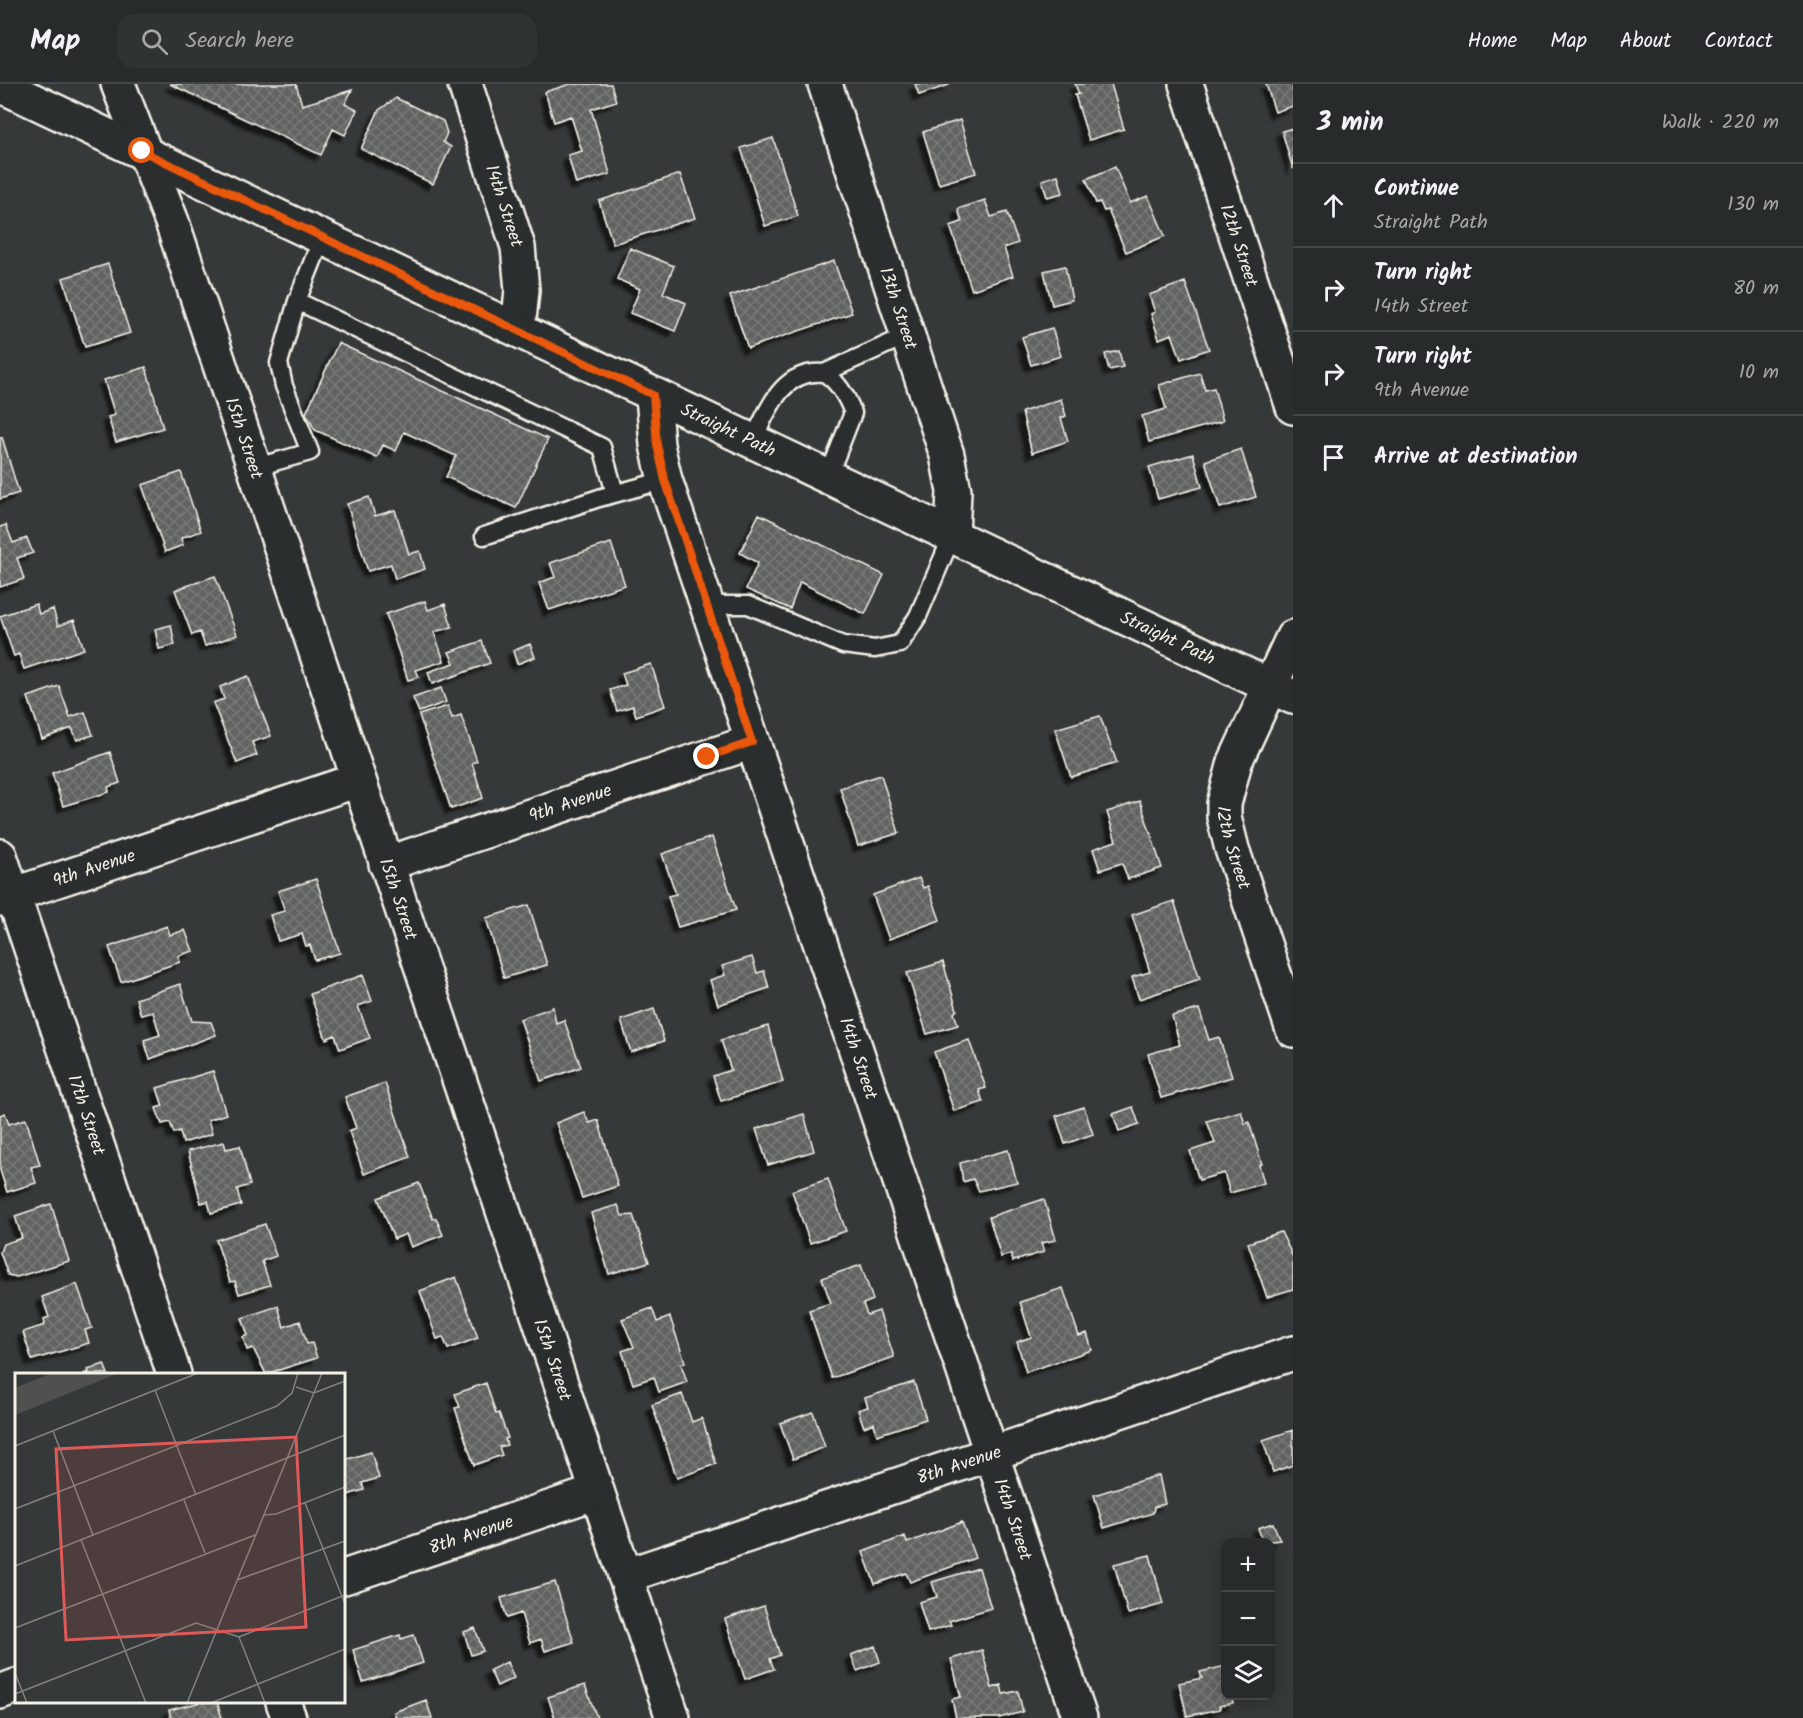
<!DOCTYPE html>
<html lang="en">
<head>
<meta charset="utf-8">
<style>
	:root { --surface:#282b2b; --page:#303333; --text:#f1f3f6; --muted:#a5a7a9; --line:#444747 }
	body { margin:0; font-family:Kalam,sans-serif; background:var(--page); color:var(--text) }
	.controls { position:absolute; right:18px; bottom:18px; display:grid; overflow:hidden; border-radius:12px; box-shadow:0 3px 15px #0003 }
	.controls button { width:54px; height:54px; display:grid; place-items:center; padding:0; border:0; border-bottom:2px solid var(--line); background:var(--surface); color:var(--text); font:30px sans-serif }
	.stop { position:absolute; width:18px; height:18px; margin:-14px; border:4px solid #ea580c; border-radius:50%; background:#fff }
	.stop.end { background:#ea580c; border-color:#fff; box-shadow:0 2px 6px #0008 }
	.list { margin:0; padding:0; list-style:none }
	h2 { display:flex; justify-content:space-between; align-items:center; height:78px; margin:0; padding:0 24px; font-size:26px }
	h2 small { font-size:20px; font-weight:400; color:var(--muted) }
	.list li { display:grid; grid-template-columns:39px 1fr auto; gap:18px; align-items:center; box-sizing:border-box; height:84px; padding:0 24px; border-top:2px solid var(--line) }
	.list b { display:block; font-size:22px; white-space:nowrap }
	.list p { margin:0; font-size:20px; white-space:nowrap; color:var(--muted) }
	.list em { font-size:20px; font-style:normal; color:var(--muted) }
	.icon { flex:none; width:33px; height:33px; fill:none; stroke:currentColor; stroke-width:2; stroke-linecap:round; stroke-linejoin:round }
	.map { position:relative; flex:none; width:1293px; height:1634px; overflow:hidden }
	header { display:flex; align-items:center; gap:36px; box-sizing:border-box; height:84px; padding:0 30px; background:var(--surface); border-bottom:2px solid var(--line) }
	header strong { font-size:28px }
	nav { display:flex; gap:33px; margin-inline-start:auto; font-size:21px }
	.search { width:420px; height:54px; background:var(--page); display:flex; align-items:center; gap:15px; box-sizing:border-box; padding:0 21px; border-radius:18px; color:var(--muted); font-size:22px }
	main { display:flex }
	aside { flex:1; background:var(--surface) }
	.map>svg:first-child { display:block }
	.building { fill:url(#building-cross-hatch); stroke:#f4f1e8; stroke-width:1.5; filter:url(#shadow) }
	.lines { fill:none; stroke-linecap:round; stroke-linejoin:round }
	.service-casing { stroke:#f4f1e8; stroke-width:21 }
	.minor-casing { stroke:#f4f1e8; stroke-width:38 }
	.secondary-casing { stroke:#f4f1e8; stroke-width:38 }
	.service { stroke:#2a2d2e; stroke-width:16 }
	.minor { stroke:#2a2d2e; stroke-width:33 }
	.secondary { stroke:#2a2d2e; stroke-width:33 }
	.route { stroke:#ea580c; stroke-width:8 }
	.labels { text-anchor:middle; stroke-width:4.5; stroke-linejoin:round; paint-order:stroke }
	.street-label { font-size:18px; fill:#f4f1e8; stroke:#2a2d2e }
	.inset-road { fill:none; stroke:#82837f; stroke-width:1.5 }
	.view { fill:#de5a58; fill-opacity:0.15; stroke:#de5a58; stroke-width:3 }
	.inset-edge { fill:none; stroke:#f4f1e8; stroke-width:3 }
</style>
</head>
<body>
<header>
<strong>Map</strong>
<div class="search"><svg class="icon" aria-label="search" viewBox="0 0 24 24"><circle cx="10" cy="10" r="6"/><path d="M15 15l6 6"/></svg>Search here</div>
<nav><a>Home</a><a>Map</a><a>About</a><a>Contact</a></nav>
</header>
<main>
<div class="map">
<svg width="1293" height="1634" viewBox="0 0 1293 1634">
	<defs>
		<pattern id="building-cross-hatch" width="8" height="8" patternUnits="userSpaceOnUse" patternTransform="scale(1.5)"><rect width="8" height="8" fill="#616362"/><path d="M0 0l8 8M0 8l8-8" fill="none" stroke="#787a78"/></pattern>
		<filter id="shadow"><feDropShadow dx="-5.5" dy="5.5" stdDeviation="1.5" flood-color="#0009"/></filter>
	</defs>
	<rect width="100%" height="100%" fill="#363939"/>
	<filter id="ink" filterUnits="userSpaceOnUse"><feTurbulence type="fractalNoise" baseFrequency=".0167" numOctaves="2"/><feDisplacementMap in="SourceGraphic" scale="12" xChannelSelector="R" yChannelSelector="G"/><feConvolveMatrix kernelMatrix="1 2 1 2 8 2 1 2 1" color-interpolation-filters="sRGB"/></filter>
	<g filter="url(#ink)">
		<path class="building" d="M170,0H296L302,21L352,6L345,20L357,26L345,51L333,45L321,71Z
			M570,0H611L616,17L591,25L610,90L576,100L568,71L582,67L571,32L554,38L545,8Z
			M915,0H948L949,1L919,11Z
			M1075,0H1111L1124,45L1089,56L1075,11L1079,10Z
			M1266,0H1293V22L1275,28Z
			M396,14L443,37L447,49L443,58L451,63L433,100L361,65L379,26Z
			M960,36L976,89L939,100L923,48Z
			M1293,44V85L1282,47Z
			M773,54L798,132L765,142L741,64Z
			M1115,83L1130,119L1148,112L1165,152L1126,168L1108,126L1104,127L1100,118L1096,119L1086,95Z
			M680,90L695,134L613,160L599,117Z
			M1058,91L1063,109L1047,113L1042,96Z
			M985,116L991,133L1007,128L1018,159L1004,164L1013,192L972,206L950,142L962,138L958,125Z
			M630,164L674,182L663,209L686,219L675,247L630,229L640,205L617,195Z
			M834,177L852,229L748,264L730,212Z
			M108,180L130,249L85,263L63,194Z
			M1065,182L1072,216L1052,221L1044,187Z
			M1185,198L1209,265L1181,275L1172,250L1159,255L1151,230L1155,228L1149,211Z
			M1052,244L1061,272L1031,281L1022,253Z
			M338,259L548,355L516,424L446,393L456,372L404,348L396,367L383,361L377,374L315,346L306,329Z
			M1119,267L1123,283L1109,286L1105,270Z
			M146,283L163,344L116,358L108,333L115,331L104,296Z
			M1200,289L1205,306L1214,304L1223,337L1149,358L1142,332L1166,325L1159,301Z
			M1061,315L1066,332L1061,334L1068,357L1032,369L1022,328Z
			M2,353L19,409L0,415V354Z
			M1241,365L1256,413L1220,424L1205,377Z
			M1193,370L1202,403L1158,415L1149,383Z
			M181,388L201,447L181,454L183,461L165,468L142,401Z
			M369,413L375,432L395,426L409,470L420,467L425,485L395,495L391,480L368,487L347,420Z
			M759,430L884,491L865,530L800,498L790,525L746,505L758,479L740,469Z
			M6,441L13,459L27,454L33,469L17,474L24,495L0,503V443Z
			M611,459L625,501L549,526L539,499L555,493L550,479Z
			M215,492L237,551L205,562L200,548L192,551L175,506Z
			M425,517L428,526L445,520L452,543L434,548L444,577L416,586L419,593L408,596L386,530Z
			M36,520L39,530L53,525L58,542L74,536L84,565L24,585L19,570L14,572L0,532Z
			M171,541L175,561L159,565L155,545Z
			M482,557L490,579L432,600L428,588L454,579L449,568Z
			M530,560L535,573L517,580L513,567Z
			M651,580L665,622L636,632L633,622L617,627L610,606L626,601L622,589Z
			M248,592L271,652L252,658L257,671L237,679L213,619L224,615L220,603Z
			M59,602L70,633L85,628L93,651L77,656L72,644L42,655L28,613Z
			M441,604L446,618L419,628L413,614Z
			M448,622L452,634L461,631L477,677L472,679L483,714L451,725L419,631Z
			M1100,632L1117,679L1071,693L1055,645Z
			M110,668L120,699L108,703L109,708L63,722L52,689Z
			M881,691L899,749L858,762L840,704Z
			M1140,717L1162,784L1128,795L1122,779L1100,786L1093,765L1116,757L1107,728Z
			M712,753L736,826L678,843L668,812L676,810L662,770Z
			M919,794L923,804L928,802L940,836L889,855L873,811Z
			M316,795L340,869L315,876L310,861L306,862L302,850L278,857L270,831L285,827L278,807Z
			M1174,817L1200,895L1139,915L1132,893L1150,888L1132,831Z
			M529,821L547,881L504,894L486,834Z
			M167,842L170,851L185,846L193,867L178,872L180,878L121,898L109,863Z
			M752,873L757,889L764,887L769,904L718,921L710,896L725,891L722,882Z
			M943,878L957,926L954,929L958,941L927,950L907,889Z
			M363,891L372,917L358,922L370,954L340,965L335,951L326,955L310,910Z
			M180,900L192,937L211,938L216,951L150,975L144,956L160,951L153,928L141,931L136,915Z
			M553,923L556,939L564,936L581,983L541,997L520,935Z
			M654,925L664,957L631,968L621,936Z
			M1199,925L1209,956L1219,953L1232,993L1161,1014L1148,970L1180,961L1172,932Z
			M768,942L783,998L721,1017L713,992L731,986L721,956Z
			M969,956L986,1004L979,1006L983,1018L954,1027L934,968Z
			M213,987L226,1030L208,1036L212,1050L183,1059L180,1047L174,1049L170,1038L162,1040L156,1024L163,1022L157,1004Z
			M385,999L410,1073L364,1090L349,1047L356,1044L345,1013Z
			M1084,1023L1093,1050L1065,1060L1056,1032Z
			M1133,1023L1139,1040L1119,1047L1113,1030Z
			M1241,1027L1245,1040L1249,1038L1262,1080L1259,1081L1264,1099L1230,1109L1224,1089L1199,1096L1190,1067L1215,1059L1207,1037Z
			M584,1028L589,1039L598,1036L618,1102L582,1114L556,1039Z
			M5,1029L9,1040L26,1035L40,1081L31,1083L36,1099L7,1108L0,1086V1031Z
			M804,1030L814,1067L768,1081L756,1045Z
			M224,1058L226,1065L240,1062L250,1101L237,1105L241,1121L211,1129L208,1117L201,1119L188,1067Z
			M1008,1066L1017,1098L979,1107L973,1095L963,1098L960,1079Z
			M828,1095L846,1147L810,1159L792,1107Z
			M419,1099L433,1135L436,1134L443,1151L411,1163L406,1150L394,1155L378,1114Z
			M1044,1115L1056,1156L1041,1159L1044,1168L1013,1177L1011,1170L1001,1173L989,1133Z
			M51,1120L69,1177L17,1193L8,1191L0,1168L3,1160L22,1154L15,1132Z
			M618,1121L622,1132L633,1131L649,1178L609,1190L591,1129Z
			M265,1140L276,1172L262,1177L270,1201L239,1210L235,1197L230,1198L216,1156Z
			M1281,1148L1293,1173V1205L1267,1213L1248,1159Z
			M861,1181L873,1216L863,1220L867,1231L879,1227L894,1273L832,1294L809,1226L831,1219L822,1194Z
			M456,1193L478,1254L448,1265L443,1253L437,1255L420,1207Z
			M77,1200L92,1244L85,1246L89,1259L32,1276L23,1248L45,1241L44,1235L49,1233L42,1213Z
			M1063,1204L1079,1252L1087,1249L1092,1266L1026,1288L1017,1258L1031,1253L1020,1218Z
			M278,1222L284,1243L300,1237L307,1260L312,1259L317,1274L266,1290L253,1264L247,1266L243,1253L248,1251L242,1234Z
			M652,1224L657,1238L670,1233L685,1278L681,1280L687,1298L659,1308L654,1293L633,1300L622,1267L634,1263L622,1235Z
			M104,1280L108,1290H83L89,1288L88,1286Z
			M914,1298L926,1335L877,1351L874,1339L864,1343L858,1326L868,1323L865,1314Z
			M486,1299L496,1330L499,1329L508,1354L505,1355L507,1361L499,1363L502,1371L474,1381L455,1324L460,1323L455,1310Z
			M682,1310L692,1338L702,1334L716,1380L677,1394L652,1321Z
			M813,1328L825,1363L793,1375L780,1339Z
			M1293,1346V1381L1273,1388L1263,1356Z
			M371,1368L379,1394L362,1399L364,1406L344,1412V1376Z
			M1159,1391L1165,1420L1154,1423L1153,1429L1104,1444L1094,1411Z
			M962,1438L975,1474L910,1498L906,1489L875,1500L863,1468L905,1452L907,1459Z
			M1273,1439L1280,1456L1263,1458L1258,1444Z
			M1150,1471L1163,1520L1128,1530L1114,1480Z
			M979,1484L991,1524L949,1537L951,1541L928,1548L919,1518L937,1513L932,1498Z
			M555,1498L574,1558L545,1567L541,1555L530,1559L521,1529L507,1534L501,1514Z
			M764,1522L780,1571L770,1575L774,1585L745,1595L725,1535Z
			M475,1544L483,1567L471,1571L464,1548Z
			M400,1551L401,1555L414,1551L423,1579L363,1598L353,1566Z
			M875,1562L880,1578L857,1587L851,1571Z
			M982,1566L992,1604L1001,1601L1003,1610L1018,1607L1023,1628L999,1634H956L952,1615L961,1613L951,1575Z
			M507,1578L514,1594L497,1602L490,1586Z
			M1226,1582V1612H1231L1233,1619L1219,1622L1220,1625L1187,1632L1179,1599L1202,1594L1200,1588Z
			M585,1601L597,1634H555L548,1613Z
			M426,1616L432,1634H396L394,1628Z
			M201,1618H217L222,1634H171L169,1626Z"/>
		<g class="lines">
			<defs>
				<path id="service" d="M297,217L322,154
					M824,289C839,298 847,313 853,329L828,393
					M752,358C768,327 781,285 824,289L908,251
					M253,384L310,368L284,302L279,279L297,217L602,363L615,409
					M484,452L599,414L665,396
					M706,521H748L843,561L875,565L900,560L918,532L952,452"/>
				<g id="minor">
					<path id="s1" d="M118,0L172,138L673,1634"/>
					<path id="s2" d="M465,0L518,163L522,206L518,246"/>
					<path id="s3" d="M825,0L947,371L954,407L952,452"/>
					<path id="s4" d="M1186,0L1293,323"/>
					<path id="s5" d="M653,311L657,361L665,396L1080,1634"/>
					<path id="s6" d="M1293,553L1235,678L1224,720V733L1232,765L1293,946"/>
					<path id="s7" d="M0,772L174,1290"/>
					<path id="s8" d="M386,780L752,658"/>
					<path id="s9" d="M0,815L358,696"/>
					<path id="s10" d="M625,1492L1293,1269"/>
					<path id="s11" d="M344,1493L597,1408"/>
					<path d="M0,1608L16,1602"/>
					<path d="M283,1618L289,1634"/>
				</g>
				<g id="secondary">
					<path id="s12" d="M0,1L1293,613"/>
				</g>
			</defs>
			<use href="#service" class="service-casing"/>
			<use href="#minor" class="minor-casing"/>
			<use href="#secondary" class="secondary-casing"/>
			<use href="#service" class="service"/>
			<use href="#minor" class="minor"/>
			<use href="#secondary" class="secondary"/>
		</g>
	</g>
	<g class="lines" filter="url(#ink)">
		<path class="route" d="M142,67L653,311L657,361L665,396L752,658L707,673"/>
	</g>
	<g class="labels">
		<g class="street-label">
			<text dy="6" stroke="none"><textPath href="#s2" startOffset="128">14th Street</textPath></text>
			<text dy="6" stroke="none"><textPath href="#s4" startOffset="170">12th Street</textPath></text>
			<text dy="6" stroke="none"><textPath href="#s3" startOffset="236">13th Street</textPath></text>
			<text dy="6" stroke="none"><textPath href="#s12" startOffset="806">Straight Path</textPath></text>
			<text dy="6" stroke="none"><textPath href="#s1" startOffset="376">15th Street</textPath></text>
			<text dy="6" stroke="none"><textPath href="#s12" startOffset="1292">Straight Path</textPath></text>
			<text dy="6" stroke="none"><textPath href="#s8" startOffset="194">9th Avenue</textPath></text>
			<text dy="6" stroke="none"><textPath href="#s6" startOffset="226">12th Street</textPath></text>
			<text dy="6" stroke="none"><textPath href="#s9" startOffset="99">9th Avenue</textPath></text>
			<text dy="6" stroke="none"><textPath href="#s1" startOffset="862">15th Street</textPath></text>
			<text dy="6" stroke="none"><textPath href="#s5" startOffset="696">14th Street</textPath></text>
			<text dy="6" stroke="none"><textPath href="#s7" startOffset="273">17th Street</textPath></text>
			<text dy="6" stroke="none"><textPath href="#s1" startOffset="1348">15th Street</textPath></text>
			<text dy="6" stroke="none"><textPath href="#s10" startOffset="352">8th Avenue</textPath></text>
			<text dy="6" stroke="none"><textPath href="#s5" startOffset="1182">14th Street</textPath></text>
			<text dy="6" stroke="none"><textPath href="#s11" startOffset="134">8th Avenue</textPath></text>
		</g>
	</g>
	<g transform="translate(15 1289)">
		<rect width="330" height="330" fill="#363939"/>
		<path d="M37,0H104L0,42V15Z" fill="#4e514f"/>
		<path class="inset-road" d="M281,14L299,20L330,8M140,17L181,122M38,58L78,162M0,73L183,0M169,127L190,180M290,130L330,231M0,136L262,33L277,20L283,0M249,142L261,141L330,114M66,167L131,330M0,193L330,62M222,207L330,168M0,255L240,162M224,264L250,330M0,300L12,330M0,321L181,250L224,264L330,222M172,330L307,0M196,330L330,276"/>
		<path class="view" d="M281,64L291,254L51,267L41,76Z"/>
		<rect width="330" height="330" class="inset-edge"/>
	</g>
</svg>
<div class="controls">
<button>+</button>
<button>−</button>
<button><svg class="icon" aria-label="layers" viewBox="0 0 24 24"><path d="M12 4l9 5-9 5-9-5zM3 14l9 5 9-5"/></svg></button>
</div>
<div class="stop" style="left:142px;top:67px"></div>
<div class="stop end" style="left:707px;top:673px"></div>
</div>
<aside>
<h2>3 min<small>Walk · 220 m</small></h2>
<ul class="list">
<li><svg class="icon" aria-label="ahead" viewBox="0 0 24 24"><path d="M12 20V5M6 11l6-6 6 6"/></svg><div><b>Continue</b><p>Straight Path</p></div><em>130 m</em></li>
<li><svg class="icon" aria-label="right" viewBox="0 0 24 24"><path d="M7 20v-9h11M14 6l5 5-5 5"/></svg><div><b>Turn right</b><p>14th Street</p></div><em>80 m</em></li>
<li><svg class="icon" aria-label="right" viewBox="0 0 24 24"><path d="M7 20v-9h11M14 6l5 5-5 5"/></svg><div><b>Turn right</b><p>9th Avenue</p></div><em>10 m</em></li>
<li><svg class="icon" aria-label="arrive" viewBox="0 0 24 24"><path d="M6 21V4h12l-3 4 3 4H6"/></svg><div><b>Arrive at destination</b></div></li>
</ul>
</aside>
</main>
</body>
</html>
